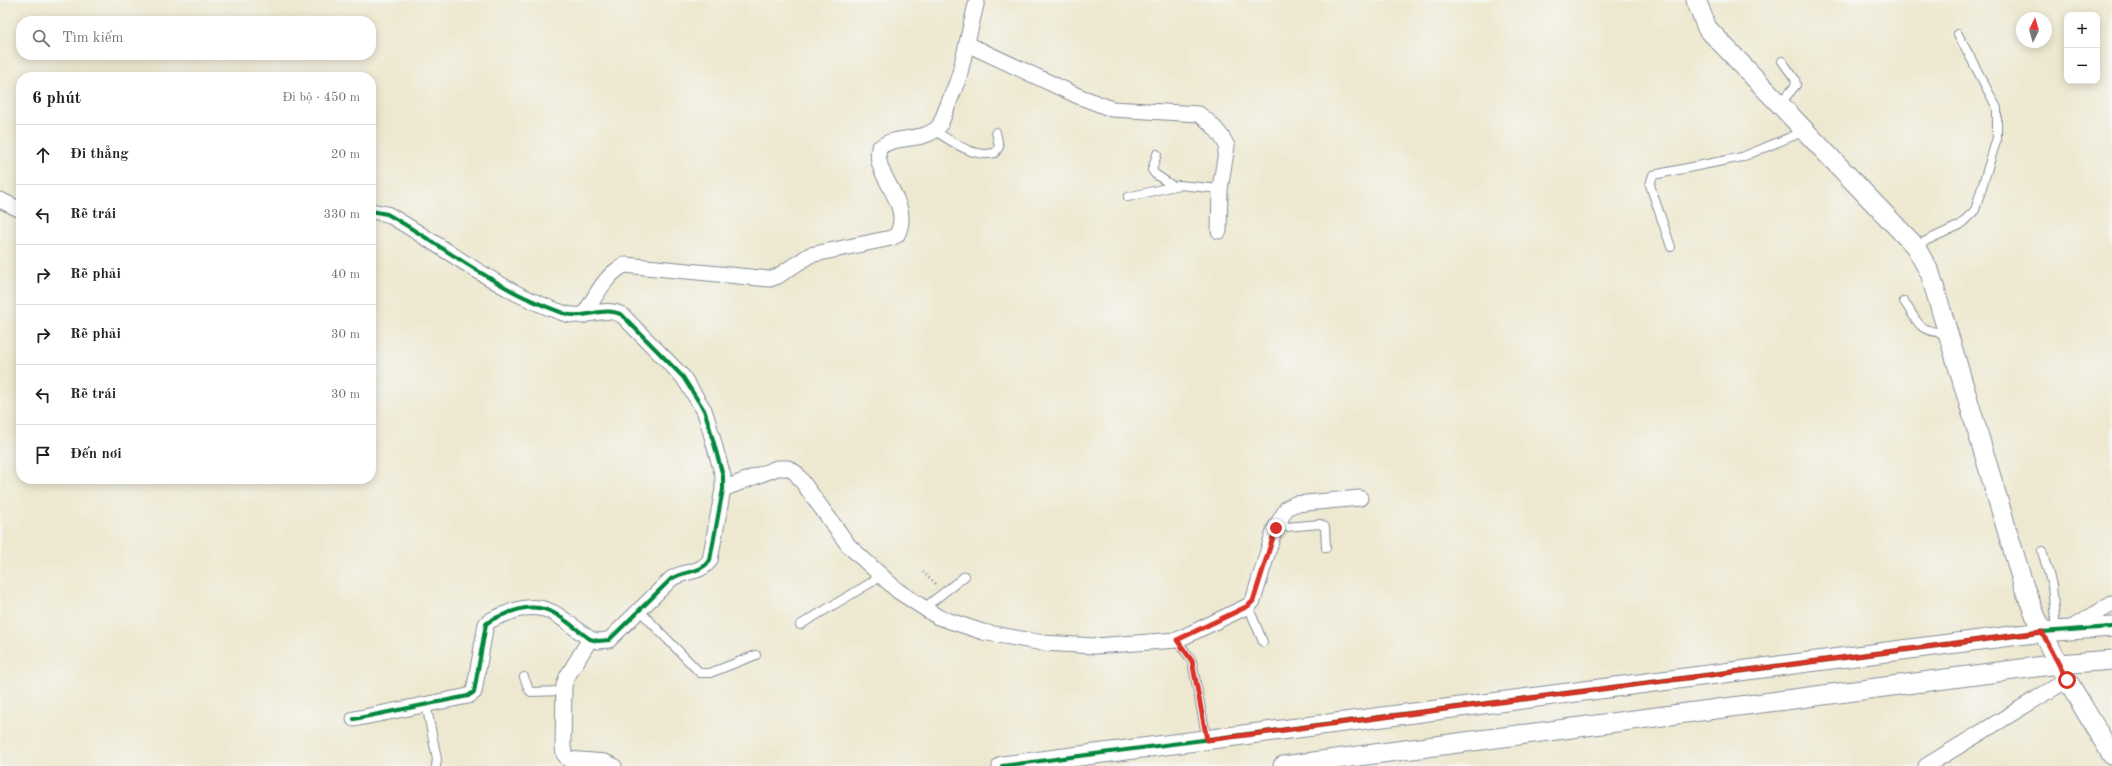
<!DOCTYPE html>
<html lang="vi">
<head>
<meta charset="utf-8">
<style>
	:root { --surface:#fff; --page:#f2f2f2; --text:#202124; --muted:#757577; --line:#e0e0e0 }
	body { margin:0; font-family:"Old Standard TT",serif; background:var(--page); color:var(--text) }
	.controls { position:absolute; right:12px; top:12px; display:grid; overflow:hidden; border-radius:8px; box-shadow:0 2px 10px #0003 }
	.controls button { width:36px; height:36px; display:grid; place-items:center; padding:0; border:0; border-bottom:1px solid var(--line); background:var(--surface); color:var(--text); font:20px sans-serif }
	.compass { position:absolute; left:2016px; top:12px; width:36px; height:36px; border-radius:50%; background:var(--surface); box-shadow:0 2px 10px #0003; rotate:5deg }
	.stop { position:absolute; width:12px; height:12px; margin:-9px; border:3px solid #d93025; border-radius:50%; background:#fff }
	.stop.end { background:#d93025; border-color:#fff; box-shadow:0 1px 4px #0008 }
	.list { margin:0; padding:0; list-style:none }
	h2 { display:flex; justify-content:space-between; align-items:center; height:52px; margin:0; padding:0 16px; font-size:17px }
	h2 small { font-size:13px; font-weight:400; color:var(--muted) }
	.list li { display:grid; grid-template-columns:26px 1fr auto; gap:12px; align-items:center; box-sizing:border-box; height:60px; padding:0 16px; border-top:1px solid var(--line) }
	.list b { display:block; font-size:15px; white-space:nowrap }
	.list em { font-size:13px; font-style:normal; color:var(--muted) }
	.icon { flex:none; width:22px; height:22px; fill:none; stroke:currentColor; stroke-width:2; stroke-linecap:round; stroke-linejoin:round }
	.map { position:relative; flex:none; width:2112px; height:766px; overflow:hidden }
	.search { position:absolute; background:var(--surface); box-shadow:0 2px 10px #0003; left:16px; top:16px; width:360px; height:44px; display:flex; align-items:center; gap:10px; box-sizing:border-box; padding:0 14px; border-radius:16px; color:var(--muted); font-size:15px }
	.panel { position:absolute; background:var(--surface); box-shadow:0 2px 10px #0003; left:16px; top:72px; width:360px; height:412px; border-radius:16px }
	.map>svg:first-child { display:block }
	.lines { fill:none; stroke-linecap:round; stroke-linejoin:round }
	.service-casing { stroke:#848c96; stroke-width:10 }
	.minor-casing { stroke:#848c96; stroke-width:17 }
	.tertiary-casing { stroke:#848c96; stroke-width:21 }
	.path { stroke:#848c96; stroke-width:2.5; stroke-dasharray:1 3; stroke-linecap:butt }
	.service { stroke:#fff; stroke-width:8 }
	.minor { stroke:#fff; stroke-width:15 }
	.tertiary { stroke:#fff; stroke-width:19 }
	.cycleway-casing { stroke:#f6f6f2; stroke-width:6 }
	.cycleway { stroke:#00873e; stroke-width:4 }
	.route { stroke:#d93025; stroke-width:5 }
</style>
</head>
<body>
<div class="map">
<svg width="2112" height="766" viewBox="0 0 2112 766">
	<rect width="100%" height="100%" fill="#f6f6f2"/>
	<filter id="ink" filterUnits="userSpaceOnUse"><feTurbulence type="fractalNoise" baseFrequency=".025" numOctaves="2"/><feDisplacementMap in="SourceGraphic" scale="8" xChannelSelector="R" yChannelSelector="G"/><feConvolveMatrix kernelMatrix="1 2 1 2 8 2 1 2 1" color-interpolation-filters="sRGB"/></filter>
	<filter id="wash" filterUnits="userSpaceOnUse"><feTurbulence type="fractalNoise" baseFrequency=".012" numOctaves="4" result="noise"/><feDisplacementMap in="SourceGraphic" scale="16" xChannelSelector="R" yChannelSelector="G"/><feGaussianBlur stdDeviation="0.9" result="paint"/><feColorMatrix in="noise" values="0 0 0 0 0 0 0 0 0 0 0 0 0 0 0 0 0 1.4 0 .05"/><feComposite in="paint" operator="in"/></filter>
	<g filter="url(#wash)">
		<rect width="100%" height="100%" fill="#ede8cf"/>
	</g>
	<g filter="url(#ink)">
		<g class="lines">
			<defs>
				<path id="service" d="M1780,104L1796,85L1795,79L1782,61
					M935,131C953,142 973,158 995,153L999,147L996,132
					M1157,154L1152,170L1155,174L1173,186
					M1128,197L1179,185L1220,189
					M1915,246L1960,225L1975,210L1997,138V108L1958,34
					M1671,247L1650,185L1653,175L1742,157L1805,131
					M1904,301C1919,324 1918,332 1947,333
					M1275,528L1320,524L1325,527L1326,548
					M2042,551L2052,585L2056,631
					M1248,606L1263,642
					M924,608L965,576
					M639,610L700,673H710L756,655
					M800,625L882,576
					M1177,640L1192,661L1207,740
					M524,677L529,690L531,692L562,691
					M426,704L437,759L436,766"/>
				<path id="minor" d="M967,44L1078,96L1112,109L1199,114C1210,122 1221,133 1227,146L1220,189L1219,231
					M0,200L21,210
					M583,316C595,298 605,274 625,265L770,279L778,276L810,255L891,238L897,235C914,203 872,176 879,148C897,133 925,144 940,125L959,77L977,0
					M723,489L777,468H788L796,473L849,546L898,591L938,617L983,632L1043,643L1095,646L1177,640L1248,606L1253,601L1275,528L1287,508L1295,504L1360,498
					M2068,630L2112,604
					M590,639L567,677L564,685L563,746L564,754L568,759L605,762L614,766
					M354,719L468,696L474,692L486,624C492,618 500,616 508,613C546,597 560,618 590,639L598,641L609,640L671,579C684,570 701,574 710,560L723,489V476L708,422L704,410L683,377L622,315C603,305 583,321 563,313C544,306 524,298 507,288C466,266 428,237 387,214L371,211
					M1926,766L2067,680"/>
				<path id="tertiary" d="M1696,0L1707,28L1915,246L1930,273L2024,587L2042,632L2067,680L2112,755
					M1002,766L2042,632L2112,627
					M1283,766L2059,664L2112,660"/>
			</defs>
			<use href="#service" class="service-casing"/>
			<use href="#minor" class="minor-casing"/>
			<use href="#tertiary" class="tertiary-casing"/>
			<path class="path" d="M923,572L936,584"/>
			<use href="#service" class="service"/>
			<use href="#minor" class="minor"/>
			<use href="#tertiary" class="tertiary"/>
			<defs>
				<path id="cycleway" d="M354,719L468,696L474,692L486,624C492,618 500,616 508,613C546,597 560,618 590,639L598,641L609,640L671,579C684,570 701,574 710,560L723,489V476L708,422L704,410L683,377L622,315C603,305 583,321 563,313C544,306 524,298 507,288C466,266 428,237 387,214L371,211
					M1002,766L2042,632L2112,627"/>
			</defs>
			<use href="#cycleway" class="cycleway-casing"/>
			<use href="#cycleway" class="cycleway"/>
		</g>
	</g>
	<g class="lines" filter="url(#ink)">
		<path class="route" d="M1276,528L1253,601L1248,606L1177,640L1192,661L1207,740L2042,632L2067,680"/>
	</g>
</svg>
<div class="controls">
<button>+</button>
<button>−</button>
</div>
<svg class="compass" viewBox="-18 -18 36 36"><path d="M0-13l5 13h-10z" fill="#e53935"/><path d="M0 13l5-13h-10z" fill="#757577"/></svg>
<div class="stop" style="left:2067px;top:680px"></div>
<div class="stop end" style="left:1276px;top:528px"></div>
<div class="search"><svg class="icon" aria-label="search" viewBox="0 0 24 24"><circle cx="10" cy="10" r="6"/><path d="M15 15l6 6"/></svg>Tìm kiếm</div>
<section class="panel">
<h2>6 phút<small>Đi bộ · 450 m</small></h2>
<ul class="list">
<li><svg class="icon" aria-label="ahead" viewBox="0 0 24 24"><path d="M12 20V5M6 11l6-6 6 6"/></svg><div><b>Đi thẳng</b></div><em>20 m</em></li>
<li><svg class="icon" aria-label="left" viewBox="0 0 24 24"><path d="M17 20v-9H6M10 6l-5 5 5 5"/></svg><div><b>Rẽ trái</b></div><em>330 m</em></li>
<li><svg class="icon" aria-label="right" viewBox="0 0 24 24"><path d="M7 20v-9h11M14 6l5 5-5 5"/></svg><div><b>Rẽ phải</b></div><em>40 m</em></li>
<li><svg class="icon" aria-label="right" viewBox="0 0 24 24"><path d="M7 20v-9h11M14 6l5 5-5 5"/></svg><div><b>Rẽ phải</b></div><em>30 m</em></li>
<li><svg class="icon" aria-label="left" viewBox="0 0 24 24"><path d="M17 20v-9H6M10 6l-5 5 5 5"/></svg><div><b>Rẽ trái</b></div><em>30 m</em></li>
<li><svg class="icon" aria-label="arrive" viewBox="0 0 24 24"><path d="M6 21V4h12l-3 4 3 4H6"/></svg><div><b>Đến nơi</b></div></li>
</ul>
</section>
</div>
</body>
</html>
